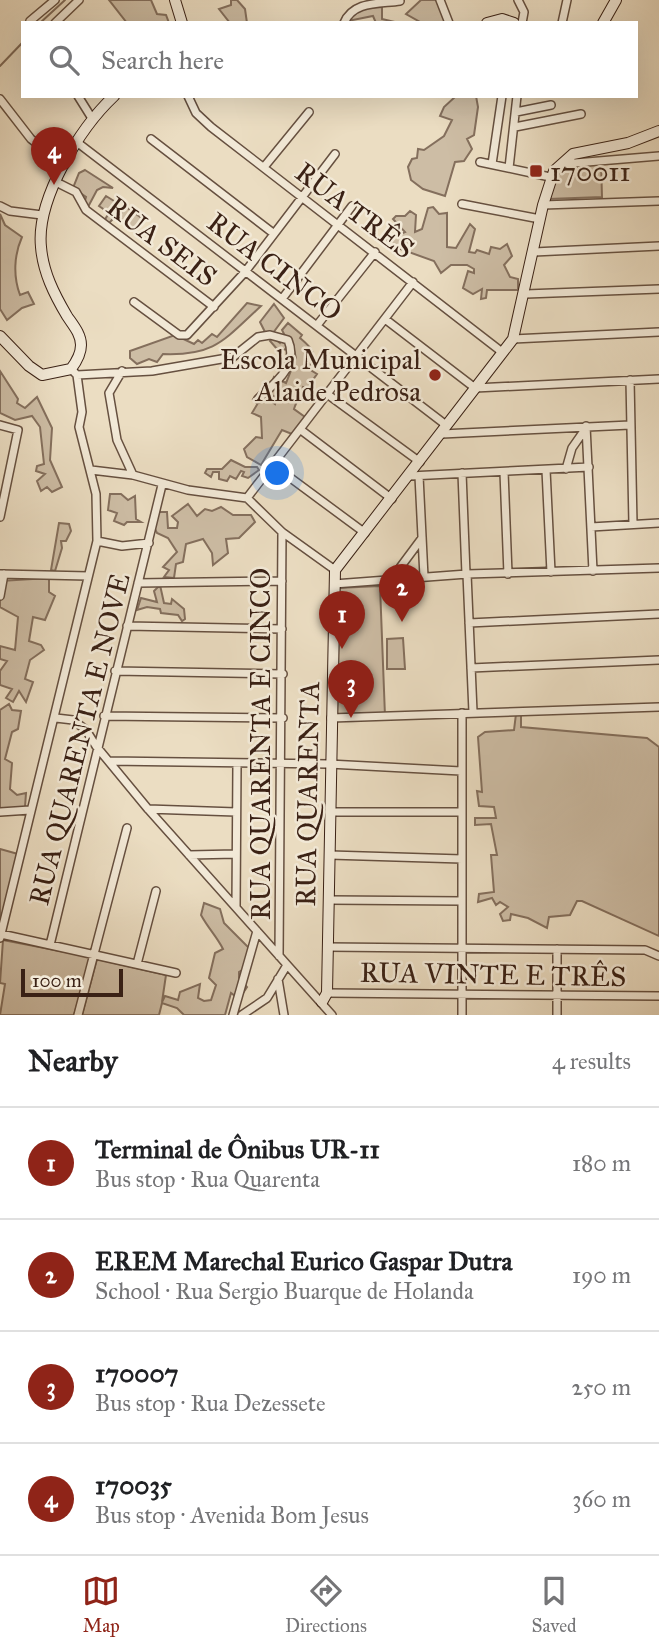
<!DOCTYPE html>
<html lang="en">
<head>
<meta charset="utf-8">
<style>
	:root { --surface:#fff; --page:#f6f6f6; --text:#202124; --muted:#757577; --line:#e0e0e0; --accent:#8f2418 }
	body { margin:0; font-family:"IM FELL Great Primer",serif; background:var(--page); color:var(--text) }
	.scale { position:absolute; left:21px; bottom:18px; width:102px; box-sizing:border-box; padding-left:7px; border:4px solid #3a2115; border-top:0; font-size:19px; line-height:24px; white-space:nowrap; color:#3a2115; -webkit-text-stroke:5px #f2e9d7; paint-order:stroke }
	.you { position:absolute; left:278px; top:474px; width:24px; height:24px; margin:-18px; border:5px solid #fff; border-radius:50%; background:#1a73e8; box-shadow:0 0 0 10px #1a73e833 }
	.badge { display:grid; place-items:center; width:46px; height:46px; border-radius:50%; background:var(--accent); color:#fff; font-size:23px; font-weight:700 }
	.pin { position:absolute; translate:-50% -58px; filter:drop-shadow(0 2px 4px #0008) }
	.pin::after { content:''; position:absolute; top:37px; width:24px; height:21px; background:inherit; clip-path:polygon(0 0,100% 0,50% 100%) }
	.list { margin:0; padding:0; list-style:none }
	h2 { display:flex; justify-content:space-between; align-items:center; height:91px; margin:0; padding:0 28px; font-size:30px }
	h2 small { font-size:23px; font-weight:400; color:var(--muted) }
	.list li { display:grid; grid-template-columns:46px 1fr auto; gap:21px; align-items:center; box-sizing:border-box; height:112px; padding:0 28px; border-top:2px solid var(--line) }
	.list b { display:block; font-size:26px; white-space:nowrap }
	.list p { margin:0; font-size:23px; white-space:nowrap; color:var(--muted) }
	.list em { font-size:23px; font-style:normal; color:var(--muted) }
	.icon { flex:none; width:38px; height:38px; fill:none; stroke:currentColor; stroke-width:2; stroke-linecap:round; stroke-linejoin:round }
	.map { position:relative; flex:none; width:659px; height:1015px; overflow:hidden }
	.search { position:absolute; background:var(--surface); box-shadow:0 7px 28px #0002; left:21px; right:21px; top:21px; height:77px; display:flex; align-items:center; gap:18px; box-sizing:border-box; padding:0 24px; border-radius:0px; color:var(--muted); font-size:26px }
	.sheet { height:539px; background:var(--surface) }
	nav { display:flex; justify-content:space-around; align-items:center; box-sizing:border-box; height:98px; border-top:2px solid var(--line); background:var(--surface); font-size:19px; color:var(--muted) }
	nav a { display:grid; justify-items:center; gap:4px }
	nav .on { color:var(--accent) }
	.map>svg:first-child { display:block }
	.green { fill:#cdbda5; stroke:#846f5d; stroke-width:2 }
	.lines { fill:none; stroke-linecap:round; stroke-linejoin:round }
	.stream { stroke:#806b59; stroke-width:2 }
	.street-casing { stroke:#665040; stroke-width:10 }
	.secondary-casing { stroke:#3a2115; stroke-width:12 }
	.street { stroke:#f2e9d7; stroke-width:7 }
	.secondary { stroke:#f2e9d7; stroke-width:10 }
	.poi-dot { fill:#8f2418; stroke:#f2e9d7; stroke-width:2.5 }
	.labels { text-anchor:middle; stroke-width:5; stroke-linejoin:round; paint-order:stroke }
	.poi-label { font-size:28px; fill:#3a2115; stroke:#f2e9d7; text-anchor:start }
	.street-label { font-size:28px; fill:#3a2115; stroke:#f2e9d7 }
</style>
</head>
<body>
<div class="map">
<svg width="659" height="1015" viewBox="0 0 659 1015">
	<rect width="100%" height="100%" fill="#ebddc2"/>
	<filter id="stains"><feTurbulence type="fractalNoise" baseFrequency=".00286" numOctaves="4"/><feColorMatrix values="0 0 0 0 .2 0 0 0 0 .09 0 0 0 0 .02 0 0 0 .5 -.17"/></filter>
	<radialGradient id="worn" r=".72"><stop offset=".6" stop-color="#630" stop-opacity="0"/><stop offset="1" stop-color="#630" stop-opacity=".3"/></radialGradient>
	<path class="green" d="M109,0H151L157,14L166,15L169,23H127Z
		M231,0H237L245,9L247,23H230L219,9L231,5Z
		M421,0H440L451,23H422L406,14Z
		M382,7V19L399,23H376L373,16L348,21L360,8Z
		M456,96H476L478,107L474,135L467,139L472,149L464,161L455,162L445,196L423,189L411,180L408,167L412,159L417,158L418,149L424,150L444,136L452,120L440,116L444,107Z
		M601,161L602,197L548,199L559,167Z
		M85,170L113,188L103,187L97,190L88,207L84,204L86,197L73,188L79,173Z
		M106,196L119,204L117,208L122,212L126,207L143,219L136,229L114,218L107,225L104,221L109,213L99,206Z
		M433,207L439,214L447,213V247L456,248L470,224L475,229L469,252L475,253L477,250L489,254L491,247L500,249L507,244L512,256L504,265L510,277L518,279V290H487L486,298L481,299L482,289L473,294L463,288L468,271L474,273V269L467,265H451L441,273L434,261L389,245L387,239L405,232L393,219L396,216H405L410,211L416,215L415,232L422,229L428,208Z
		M0,214L5,225L22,237C14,255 13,276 20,295L28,292L34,304L22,308L7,320L0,309Z
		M247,303L261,306C224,340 215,356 163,354L157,362L149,359L137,364L130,358V351L175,335L194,344L198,340L202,343L212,334L217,337Z
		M274,304L284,318L273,333L265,332L260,322Z
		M288,323L302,335L300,338C314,350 316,351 309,369L317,374L307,388L303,387L295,406L294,409L305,417L292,434L282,430L261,465L247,457L244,449L256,437L262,438L261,417L252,413L258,403L253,399L259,392L275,404L277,397L267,394L274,377L286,383L296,358L294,350L277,349L270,341L273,337L280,343L285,336L282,330Z
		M0,371L18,399L17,403L25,408L37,397L52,428L50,460L62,487L52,492L47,487L41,491L37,481L45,474L36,471L37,466L44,464L40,427L32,416L15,420L0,413Z
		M231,460L245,467H257L259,470L248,478L242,476L244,472L241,471L236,479L230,476L227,481L219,479V472H213L211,477L205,473L207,469H222Z
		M110,494H121L128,500L135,496L136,519L141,522H127L124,525L114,521L117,513L108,510Z
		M188,504L197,516L205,509L212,511L221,507L233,515H251L255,522L239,538L226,539L228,553L213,565L212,553L203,539L186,544L183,562L176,564L174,578L164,577L169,570L163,567L177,552L168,538L157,533L151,521L156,512H167L168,528H177L178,522L172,516Z
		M59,523L69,524L71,531L66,541H61L62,548L55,571L51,570Z
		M49,578V592L55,596L45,620L33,617L29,641L41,645L44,650L30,660L25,679L33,682L26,702L19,691L13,702L6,698L12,689L0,685V671L7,661L0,659V646L15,650L18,617L0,607V581Z
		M160,585L164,603L171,604L172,599L184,609L185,619L182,621L178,615L161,613L160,609L147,607L137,610L141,598L157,602L154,591Z
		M380,586L385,716L337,715V588Z
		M403,638L405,669H387V639Z
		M9,704L12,710L21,711L18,729L12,732L5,759L12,763L10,789L17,795L26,793L25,807L0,810V710Z
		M516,714L521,715V727L647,738L659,747V936L582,901H577L570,915L549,917L547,928L528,918L511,914L510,920L503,921L500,914L508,907L500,902L496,905L492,898L478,902L479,894L494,892L491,855H497L491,824L475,825V818H496L494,807L479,806L477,791L482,792L478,737L485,732L514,730Z
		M0,849L18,854L0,941Z
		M204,903L220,909L224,923L251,950L247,967L239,972V978L247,987L239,999L231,993L225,1015H184L177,1008L162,1003L159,1015H82L97,959L166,975L162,1002L165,996L178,1000L180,992L200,984L198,998L204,1001L211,1000L216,985L209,978L215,953L223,949C217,937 208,928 201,915Z
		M3,940L91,957L74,1015H0L5,984L0,983Z"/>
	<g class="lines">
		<path class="stream" d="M40,23L65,0
			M0,66L23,42"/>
		<defs>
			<path id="street" d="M440,0L449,23
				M518,0L524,12L522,23
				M30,21L55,0
				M55,23L79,0
				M344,23C353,1 379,4 400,1
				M562,23L567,0
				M78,96L93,120
				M188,96L196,113L211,127L502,352
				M0,99L31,139L65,165
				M516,112L551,105
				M515,127L581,114
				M151,139L273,233
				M78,143L446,425
				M480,162L550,177
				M492,164L502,96
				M563,164L659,156
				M264,167L309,112
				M509,168L517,96
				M56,182L76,192L86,210L214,307
				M462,204L540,219
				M543,205L659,201
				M0,206L10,211L42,215
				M534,252L659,246
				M526,294L659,289
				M282,299L352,206
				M134,302L179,335H187L245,272L335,154
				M385,319L475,388L659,379
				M318,324L375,252
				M513,339L659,332
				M122,371L109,393L117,440L133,475
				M77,375L152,371L233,357L258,337L270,335L288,340C299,366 275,383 258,399
				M630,380L633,524
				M327,394L420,462
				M0,425L18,430L0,517
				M586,426L593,571
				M301,430L392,499
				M442,434L630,425
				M273,465L365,533
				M566,469L572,448L586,428
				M91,470L133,475L188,490L247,498L282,532L335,570
				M546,470L551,572
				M504,472L508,574
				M462,473L466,574
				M410,476L589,467
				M419,476L424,577
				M247,498L413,282
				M591,527L659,523
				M97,541L122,546L149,543
				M0,574L88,576
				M467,574L473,712
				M390,581L422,538
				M138,583L282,581
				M334,584L467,574L659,568
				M0,596L4,574
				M469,623L659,614
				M127,626L282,629
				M471,668L659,660
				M115,671L283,674
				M104,716L283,718
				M56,718L73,720L86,730L96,746L148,809L332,1015
				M331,718L659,707
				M109,761L329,764L461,771
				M148,809L236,812
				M0,812L30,810
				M329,812H462
				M189,855L236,854
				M330,855L462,859
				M329,900L462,901
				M236,906L237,764
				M1,934L176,973
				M0,938L97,541L96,494L79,427L82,412L77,375L71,369
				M50,945L162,485
				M327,947L645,950L659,956
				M557,949V1015
				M279,956L282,532
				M137,964L156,891
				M278,979L284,1015
				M327,993L659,996
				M78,1015L127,828
				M233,1015L257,931
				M242,1015L267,998L287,965
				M462,1015V713"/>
			<path id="secondary" d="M175,0L182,23
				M487,23L502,19L514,23
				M603,23L616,0
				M0,336L29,366L42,375L71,369C77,361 81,354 81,345C81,334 73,325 67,316C54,294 43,272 41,247C36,199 80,128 114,96
				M322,1002L327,993L335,570L513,339L543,205L554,171L573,154L628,143L659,131"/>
		</defs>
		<use href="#street" class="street-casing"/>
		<use href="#secondary" class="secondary-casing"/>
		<use href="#street" class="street"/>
		<use href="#secondary" class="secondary"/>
	</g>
	<g class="poi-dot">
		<rect x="529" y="164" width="14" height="14" rx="3.5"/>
		<circle cx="435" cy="375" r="7"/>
	</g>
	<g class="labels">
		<g class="poi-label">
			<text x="550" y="181">170011</text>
			<text x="421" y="369" text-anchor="end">Escola Municipal<tspan x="421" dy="32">Alaide Pedrosa</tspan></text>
		</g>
		<g class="street-label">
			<text transform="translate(355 210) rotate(37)" y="10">RUA TRÊS</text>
			<text transform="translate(162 241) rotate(37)" y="10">RUA SEIS</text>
			<text transform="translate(275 266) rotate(37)" y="10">RUA CINCO</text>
			<text transform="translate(79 739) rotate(-76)" y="10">RUA QUARENTA E NOVE</text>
			<text transform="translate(260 744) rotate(-90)" y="10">RUA QUARENTA E CINCO</text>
			<text transform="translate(307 794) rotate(-89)" y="10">RUA QUARENTA</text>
			<text transform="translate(493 974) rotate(1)" y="10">RUA VINTE E TRÊS</text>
		</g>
	</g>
	<rect width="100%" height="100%" filter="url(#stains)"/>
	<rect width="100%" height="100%" fill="url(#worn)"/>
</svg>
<div class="scale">100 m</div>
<div class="you"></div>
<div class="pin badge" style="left:342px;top:649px">1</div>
<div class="pin badge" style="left:402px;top:622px">2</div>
<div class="pin badge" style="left:351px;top:718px">3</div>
<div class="pin badge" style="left:54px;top:185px">4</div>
<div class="search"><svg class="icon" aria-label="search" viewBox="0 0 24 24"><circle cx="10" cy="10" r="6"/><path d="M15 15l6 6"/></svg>Search here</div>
</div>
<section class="sheet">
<h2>Nearby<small>4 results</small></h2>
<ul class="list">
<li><span class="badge">1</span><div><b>Terminal de Ônibus UR-11</b><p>Bus stop · Rua Quarenta</p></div><em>180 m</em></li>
<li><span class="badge">2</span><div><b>EREM Marechal Eurico Gaspar Dutra</b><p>School · Rua Sergio Buarque de Holanda</p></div><em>190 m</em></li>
<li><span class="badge">3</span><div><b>170007</b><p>Bus stop · Rua Dezessete</p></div><em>250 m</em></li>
<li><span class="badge">4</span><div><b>170035</b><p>Bus stop · Avenida Bom Jesus</p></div><em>360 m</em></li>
</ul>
</section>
<nav>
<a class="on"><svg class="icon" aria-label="map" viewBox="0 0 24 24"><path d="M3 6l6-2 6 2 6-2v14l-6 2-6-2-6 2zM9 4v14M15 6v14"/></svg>Map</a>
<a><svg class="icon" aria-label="directions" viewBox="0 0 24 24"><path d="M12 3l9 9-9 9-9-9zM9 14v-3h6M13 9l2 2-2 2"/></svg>Directions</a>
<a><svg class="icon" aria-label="saved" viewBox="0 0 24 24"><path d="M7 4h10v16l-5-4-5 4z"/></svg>Saved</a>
</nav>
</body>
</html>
